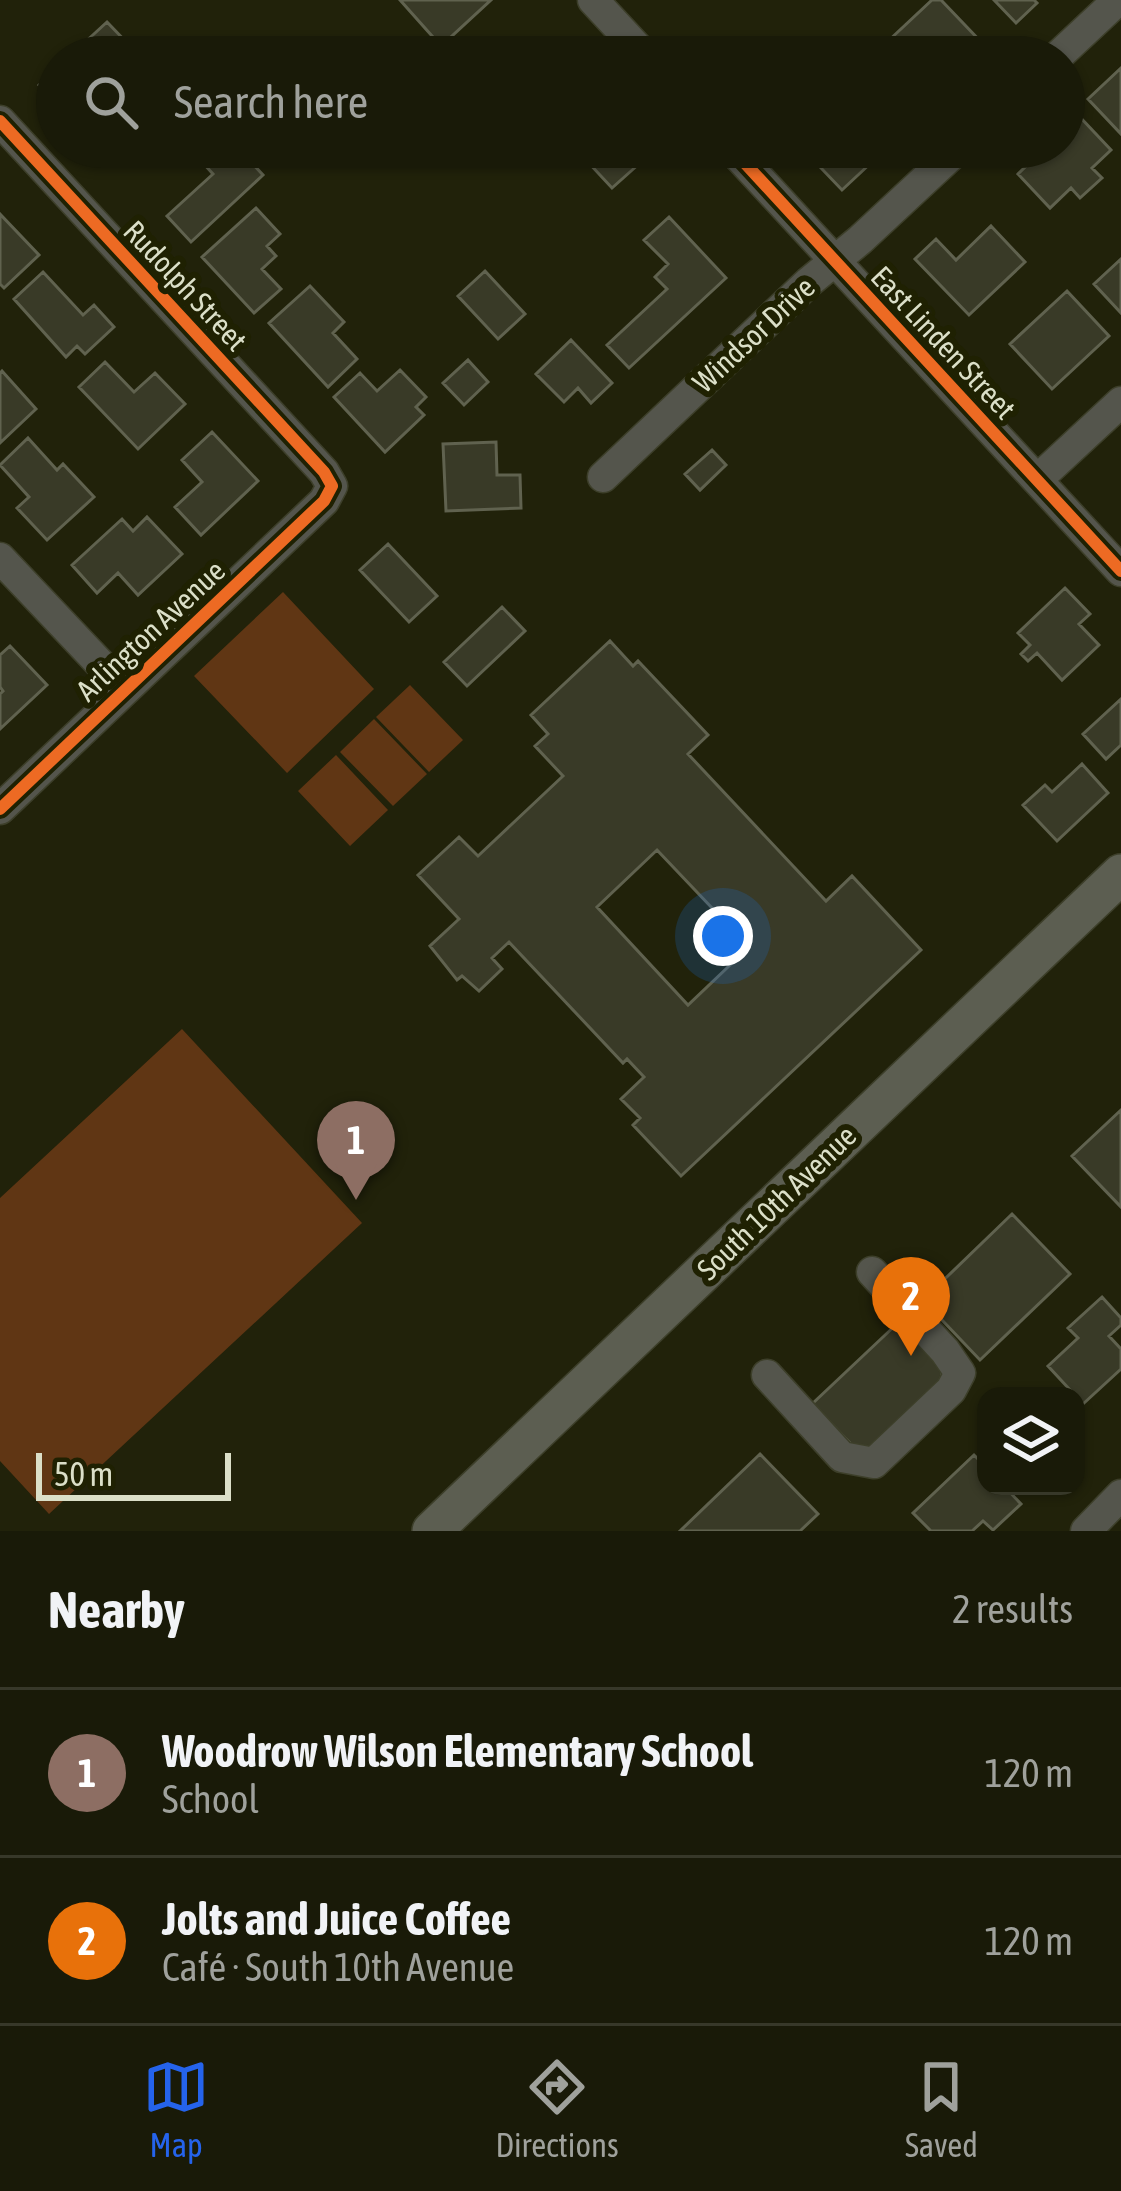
<!DOCTYPE html>
<html lang="en">
<head>
<meta charset="utf-8">
<style>
	:root { --surface:#191a08; --page:#262716; --text:#f1f3f6; --muted:#9fa19c; --line:#373829; --accent:#2563eb }
	body { margin:0; font-family:"Asap Condensed",sans-serif; background:var(--page); color:var(--text) }
	.controls { position:absolute; right:36px; bottom:36px; display:grid; overflow:hidden; border-radius:24px; box-shadow:0 3px 9px #0004 }
	.controls button { width:108px; height:108px; display:grid; place-items:center; padding:0; border:0; border-bottom:3px solid var(--line); background:var(--surface); color:var(--text); font:60px sans-serif }
	.scale { position:absolute; left:36px; bottom:30px; width:195px; box-sizing:border-box; padding-left:12px; border:6px solid #dbdfc8; border-top:0; font-size:33px; line-height:42px; white-space:nowrap; color:#dbdfc8; -webkit-text-stroke:9px #1f2102; paint-order:stroke }
	.you { position:absolute; left:723px; top:936px; width:42px; height:42px; margin:-30px; border:9px solid #fff; border-radius:50%; background:#1a73e8; box-shadow:0 0 0 18px #1a73e833 }
	.badge { display:grid; place-items:center; width:78px; height:78px; border-radius:50%; background:var(--accent); color:#fff; font-size:39px; font-weight:700 }
	.pin { position:absolute; translate:-50% -99px; filter:drop-shadow(0 3px 6px #0008) }
	.pin::after { content:''; position:absolute; top:63px; width:42px; height:36px; background:inherit; clip-path:polygon(0 0,100% 0,50% 100%) }
	.list { margin:0; padding:0; list-style:none }
	h2 { display:flex; justify-content:space-between; align-items:center; height:156px; margin:0; padding:0 48px; font-size:51px }
	h2 small { font-size:39px; font-weight:400; color:var(--muted) }
	.list li { display:grid; grid-template-columns:78px 1fr auto; gap:36px; align-items:center; box-sizing:border-box; height:168px; padding:0 48px; border-top:3px solid var(--line) }
	.list b { display:block; font-size:45px; white-space:nowrap }
	.list p { margin:0; font-size:39px; white-space:nowrap; color:var(--muted) }
	.list em { font-size:39px; font-style:normal; color:var(--muted) }
	.icon { flex:none; width:66px; height:66px; fill:none; stroke:currentColor; stroke-width:2; stroke-linecap:round; stroke-linejoin:round }
	.map { position:relative; flex:none; width:1121px; height:1531px; overflow:hidden }
	.search { position:absolute; background:var(--surface); box-shadow:0 3px 9px #0004; left:36px; right:36px; top:36px; height:132px; display:flex; align-items:center; gap:30px; box-sizing:border-box; padding:0 42px; border-radius:66px; color:var(--muted); font-size:45px }
	.sheet { height:492px; background:var(--surface) }
	nav { display:flex; justify-content:space-around; align-items:center; box-sizing:border-box; height:168px; border-top:3px solid var(--line); background:var(--surface); font-size:33px; color:var(--muted) }
	nav a { display:grid; justify-items:center; gap:6px }
	nav .on { color:var(--accent) }
	.map>svg:first-child { display:block }
	.green { fill:#603614 }
	.building { fill:#393a27; stroke:#60624f; stroke-width:3; fill-rule:evenodd }
	.lines { fill:none; stroke-linecap:round; stroke-linejoin:round }
	.minor-casing { stroke:#3d3f2a; stroke-width:33 }
	.major-casing { stroke:#3d3f2a; stroke-width:42 }
	.minor { stroke:#54554c; stroke-width:30 }
	.major { stroke:#5c5e51; stroke-width:39 }
	.cycleway-casing { stroke:#1f2102; stroke-width:20 }
	.cycleway { stroke:#ed6a23; stroke-width:12 }
	.labels { text-anchor:middle; stroke-width:12; stroke-linejoin:round; paint-order:stroke }
	.street-label { font-size:30px; fill:#dbdfc8; stroke:#1f2102 }
</style>
</head>
<body>
<div class="map">
<svg width="1121" height="1531" viewBox="0 0 1121 1531">
	<rect width="100%" height="100%" fill="#21220a"/>
	<path class="green" d="M283,592L374,689L287,773L194,676Z
		M410,685L463,740L429,772L376,717Z
		M374,719L427,774L393,806L340,752Z
		M336,755L388,810L350,846L298,791Z
		M182,1029L362,1223L49,1514L0,1461V1198Z"/>
	<path class="building" d="M400,0H491L441,46Z
		M932,0H941L983,44L969,57H898L886,43Z
		M994,0H1034L1037,3L1016,23Z
		M107,22L130,46L119,57H69Z
		M57,68V104L39,85Z
		M1121,68V134L1088,99Z
		M1079,116L1111,150L1092,168L1102,178L1080,198L1071,188L1050,208L1018,174L1046,147H1064V130Z
		M198,147H237L263,175L191,242L167,216L213,174L193,152Z
		M574,147H625L640,163L612,188Z
		M801,147H860L873,161L842,190Z
		M256,208L280,234L267,246L276,256L262,269L281,289L254,313L202,257Z
		M0,214L39,255L4,288L0,284Z
		M669,217L726,278L629,368L607,345L667,289L655,277L668,264L644,240Z
		M991,226L1025,262L969,315L915,259L936,239L956,260Z
		M1121,259V313L1094,284Z
		M485,271L525,314L498,339L458,296Z
		M43,272L83,315L94,305L114,327L85,354L77,346L66,357L14,299Z
		M310,286L344,322L333,333L357,359L328,387L269,323Z
		M1067,291L1109,336L1052,389L1010,344Z
		M571,340L612,383L591,403L578,388L564,402L536,374Z
		M468,360L488,382L464,405L443,383Z
		M105,362L134,392L155,373L185,404L138,449L79,387Z
		M400,370L426,397L416,407L424,415L385,452L334,397L360,373L377,391Z
		M2,371L36,409L0,443V373Z
		M212,432L258,481L201,535L175,507L202,482L182,460Z
		M28,438L57,470L63,464L94,497L47,540L17,508L29,497L0,465Z
		M496,442L497,475H520L521,508L446,511L443,444Z
		M712,450L726,465L700,490L685,474Z
		M147,517L182,554L138,595L118,573L97,593L72,565L122,519L133,531Z
		M388,544L437,596L409,622L360,570Z
		M1065,588L1090,614L1079,624L1099,645L1062,680L1037,653L1028,661L1021,654L1030,645L1018,633Z
		M502,607L525,631L467,686L444,662Z
		M610,641L633,666L638,661L708,735L688,754L826,901L852,876L921,950L681,1176L633,1125L640,1118L621,1099L644,1077L627,1059L623,1063L509,942L492,958L502,969L479,991L462,976L457,980L430,946L459,919L418,875L459,837L478,856L563,776L535,746L548,734L531,715ZM657,850L749,947L688,1005L597,907Z
		M10,646L47,685L0,729V694L3,691L0,687V655Z
		M1121,699V745L1106,759L1083,734Z
		M1082,764L1108,793L1057,841L1023,805L1045,785L1052,792Z
		M1121,1110V1207L1072,1156Z
		M1012,1214L1070,1274L980,1360L923,1300Z
		M1102,1297L1121,1318V1325L1109,1336L1121,1349V1369L1083,1404L1048,1366L1078,1338L1068,1328Z
		M901,1320L942,1363V1385L876,1449L855,1448L812,1404Z
		M760,1454L818,1514L800,1531H680Z
		M974,1455L986,1467V1486H1004L1021,1504L993,1530L983,1521L972,1531H931L913,1513Z"/>
	<g class="lines">
		<defs>
			<path id="minor" d="M593,0L646,57
				M1057,57L1118,0
				M0,121L324,472L332,486L324,501L0,809
				M730,147L1121,571
				M603,477L809,282L860,240L960,147
				M1037,480L1121,402
				M0,558L124,689
				M767,1375L842,1457L874,1463L951,1390L960,1373L945,1351L872,1272
				M1086,1531L1121,1495"/>
			<path id="major" d="M432,1531L1121,874"/>
		</defs>
		<use href="#minor" class="minor-casing"/>
		<use href="#major" class="major-casing"/>
		<use href="#minor" class="minor"/>
		<use href="#major" class="major"/>
		<defs>
			<path id="cycleway" d="M0,121L324,472L332,486L324,501L0,809
				M730,147L1121,571"/>
		</defs>
		<use href="#cycleway" class="cycleway-casing"/>
		<use href="#cycleway" class="cycleway"/>
	</g>
	<g class="labels">
		<g class="street-label">
			<text transform="translate(185 286) rotate(47)" y="10">Rudolph Street</text>
			<text transform="translate(754 335) rotate(-43)" y="10">Windsor Drive</text>
			<text transform="translate(943 343) rotate(47)" y="10">East Linden Street</text>
			<text transform="translate(151 631) rotate(-43)" y="10">Arlington Avenue</text>
			<text transform="translate(777 1203) rotate(-44)" y="10">South 10th Avenue</text>
		</g>
	</g>
</svg>
<div class="controls">
<button><svg class="icon" aria-label="layers" viewBox="0 0 24 24"><path d="M12 4l9 5-9 5-9-5zM3 14l9 5 9-5"/></svg></button>
</div>
<div class="scale">50 m</div>
<div class="you"></div>
<div class="pin badge" style="left:356px;top:1200px;background:#8d6e63">1</div>
<div class="pin badge" style="left:911px;top:1356px;background:#e8710a">2</div>
<div class="search"><svg class="icon" aria-label="search" viewBox="0 0 24 24"><circle cx="10" cy="10" r="6"/><path d="M15 15l6 6"/></svg>Search here</div>
</div>
<section class="sheet">
<h2>Nearby<small>2 results</small></h2>
<ul class="list">
<li><span class="badge" style="background:#8d6e63">1</span><div><b>Woodrow Wilson Elementary School</b><p>School</p></div><em>120 m</em></li>
<li><span class="badge" style="background:#e8710a">2</span><div><b>Jolts and Juice Coffee</b><p>Café · South 10th Avenue</p></div><em>120 m</em></li>
</ul>
</section>
<nav>
<a class="on"><svg class="icon" aria-label="map" viewBox="0 0 24 24"><path d="M3 6l6-2 6 2 6-2v14l-6 2-6-2-6 2zM9 4v14M15 6v14"/></svg>Map</a>
<a><svg class="icon" aria-label="directions" viewBox="0 0 24 24"><path d="M12 3l9 9-9 9-9-9zM9 14v-3h6M13 9l2 2-2 2"/></svg>Directions</a>
<a><svg class="icon" aria-label="saved" viewBox="0 0 24 24"><path d="M7 4h10v16l-5-4-5 4z"/></svg>Saved</a>
</nav>
</body>
</html>
